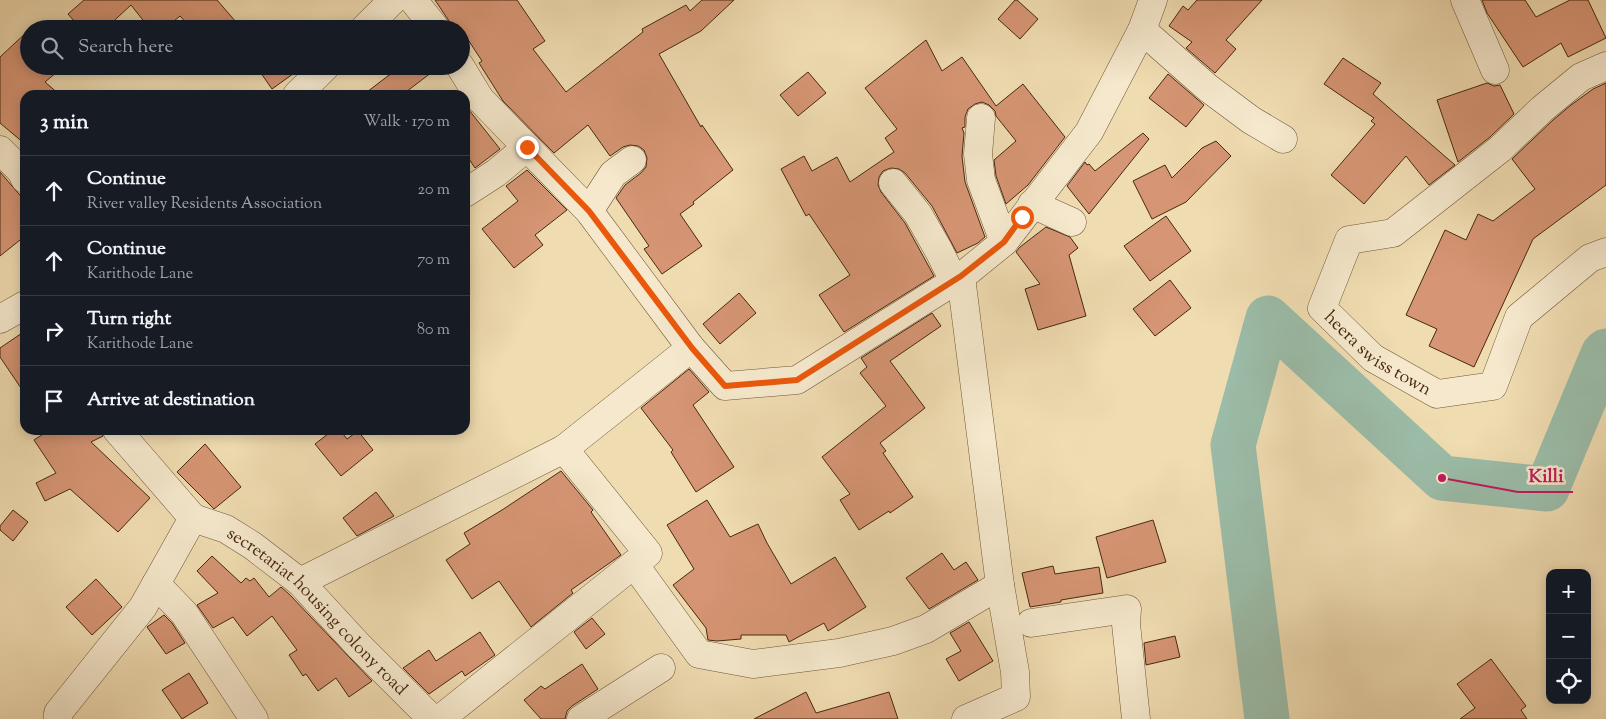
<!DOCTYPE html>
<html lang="en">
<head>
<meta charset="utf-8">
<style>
	:root { --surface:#171b24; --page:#20242c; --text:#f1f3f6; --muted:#9ea1a6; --line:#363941 }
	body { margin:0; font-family:"Sorts Mill Goudy",serif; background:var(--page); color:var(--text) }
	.controls { position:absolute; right:15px; bottom:15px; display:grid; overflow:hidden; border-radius:10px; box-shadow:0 2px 12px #0003 }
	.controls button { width:45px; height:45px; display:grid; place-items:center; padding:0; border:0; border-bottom:1px solid var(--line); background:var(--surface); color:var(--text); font:25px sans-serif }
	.stop { position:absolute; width:15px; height:15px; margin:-11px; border:4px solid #ea580c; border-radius:50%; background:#fff }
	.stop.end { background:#ea580c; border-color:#fff; box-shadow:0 1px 5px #0008 }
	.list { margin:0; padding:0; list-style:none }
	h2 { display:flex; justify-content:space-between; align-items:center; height:65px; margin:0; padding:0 20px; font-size:21px }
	h2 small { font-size:16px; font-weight:400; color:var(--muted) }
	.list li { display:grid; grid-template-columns:32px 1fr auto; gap:15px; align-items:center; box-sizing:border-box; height:70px; padding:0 20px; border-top:1px solid var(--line) }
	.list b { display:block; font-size:19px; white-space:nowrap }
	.list p { margin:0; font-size:16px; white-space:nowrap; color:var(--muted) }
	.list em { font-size:16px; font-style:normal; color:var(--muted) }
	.icon { flex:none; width:28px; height:28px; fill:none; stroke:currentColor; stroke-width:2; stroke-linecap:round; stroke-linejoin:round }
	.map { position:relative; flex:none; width:1606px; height:719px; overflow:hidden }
	.search { position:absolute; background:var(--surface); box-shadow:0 2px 12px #0003; left:20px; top:20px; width:450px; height:55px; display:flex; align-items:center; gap:12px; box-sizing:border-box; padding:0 18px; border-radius:28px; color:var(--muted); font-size:19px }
	.panel { position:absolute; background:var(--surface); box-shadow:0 2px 12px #0003; left:20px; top:90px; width:450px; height:345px; border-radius:15px }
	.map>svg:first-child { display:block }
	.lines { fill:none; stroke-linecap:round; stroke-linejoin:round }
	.river { stroke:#9bbca8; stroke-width:45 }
	.building { fill:#d69574; stroke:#472810 }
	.minor-casing { stroke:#715538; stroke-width:29 }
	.minor { stroke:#f5e8cc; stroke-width:28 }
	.route { stroke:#ea580c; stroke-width:6 }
	.labels { text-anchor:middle; stroke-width:5; stroke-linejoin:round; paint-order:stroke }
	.street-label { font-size:18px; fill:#472810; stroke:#f5e8cc }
	.leader { fill:none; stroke:#c2185b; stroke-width:2 }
	.callout-dot { fill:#c2185b; stroke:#f5e8cc; stroke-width:2 }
	.callout-label { font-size:19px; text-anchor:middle; font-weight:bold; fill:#c2185b; stroke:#f5e8cc; stroke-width:5; stroke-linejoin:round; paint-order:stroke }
</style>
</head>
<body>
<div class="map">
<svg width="1606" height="719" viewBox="0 0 1606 719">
	<rect width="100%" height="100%" fill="#f0dcb1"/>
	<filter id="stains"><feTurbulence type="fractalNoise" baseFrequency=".004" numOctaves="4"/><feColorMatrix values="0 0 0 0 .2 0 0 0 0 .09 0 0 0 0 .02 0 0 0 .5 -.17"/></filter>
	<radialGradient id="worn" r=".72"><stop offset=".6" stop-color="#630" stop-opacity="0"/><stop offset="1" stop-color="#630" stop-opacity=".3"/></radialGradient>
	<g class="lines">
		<path class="river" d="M1267,719L1233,445L1268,318L1442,478L1547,489L1603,354L1606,351"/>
	</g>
	<path class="building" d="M84,0H217L242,29H192L180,16L164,29H150L131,5L105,29H81L68,14Z
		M435,0H517L545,41L533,49L566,92L643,32L642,29L686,5L690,11L702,0H734L701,31L659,54L701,127L702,125L733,170L693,202L694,204L680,214L702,246L662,274L644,249L649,246L616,198L625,185L641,173L646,167L647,158L644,150L638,146L630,145L623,147L610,156L588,125L554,153L503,101L479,63L482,61L461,29L457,24L453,27Z
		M1015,0H1017L1038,19L1020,39L998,19Z
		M1197,0H1262L1226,40L1236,49L1215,73L1186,48L1192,42L1169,26L1183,6L1188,10Z
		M1482,0H1525L1536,17L1570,0H1588L1606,38L1568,57L1561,43L1523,67L1487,13Z
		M29,30V66H64L45,82L60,95H25V144L0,123V57Z
		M926,40L942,71L962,57L996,106L1023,84L1065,137L1028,185L1006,204L996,176L994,160L1016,141L996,116L995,111L989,105L982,102L975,104L968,109L965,117V127L962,128L964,133L962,156L965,182L985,237L978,243L957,253L932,206L905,173L899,169L891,168L883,171L879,177L878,185L881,192L905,223L934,276L844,332L819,295L850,275L809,214L806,216L781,169L804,156L812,171L837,157L850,182L894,152L885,138L897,129L865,88Z
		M1343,58L1381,83L1373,94L1455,165L1429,185L1406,156L1364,204L1331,175L1375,124L1371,121L1374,118L1324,84Z
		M256,66H304L272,89Z
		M401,66H440L402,95H363Z
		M808,72L826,93L798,116L780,95Z
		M1168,74L1204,105L1186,127L1149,98Z
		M1487,83L1494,86L1500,85L1514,114L1490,137L1458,162L1437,100Z
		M1606,83V185L1533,239L1474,367L1429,346L1437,329L1406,315L1445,230L1466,240L1478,214L1493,221L1535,189L1512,159L1552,121L1571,105L1593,89Z
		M465,105L500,149L475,168L465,153Z
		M1143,133L1149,139L1089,214L1067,186L1085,162L1087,165L1089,164L1095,171Z
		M1216,141L1231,156L1186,202L1152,219L1133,181L1165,165L1172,178L1202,148Z
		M527,170L567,210L535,235L543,245L514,268L482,229L518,201L506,186Z
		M0,172L25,201V236L0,256Z
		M1166,216L1191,251L1150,281L1124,246Z
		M1046,227L1070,237L1078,248L1069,255L1086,316L1038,330L1025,289L1040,284L1016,252L1020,247Z
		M1170,280L1191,308L1155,336L1133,309Z
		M739,293L756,313L720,344L703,324Z
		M932,313L941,326L890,361L925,408L880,443L886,451L883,453L913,497L890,513L889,511L859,530L840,500L850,494L822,457L886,406L860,373L867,367L861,358Z
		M25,331V394L0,357V348Z
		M689,369L709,392L693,405L734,467L696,492L671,452L673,450L641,408Z
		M49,430H102L103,436L91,442L150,498L118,532L70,489L45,501L36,483L56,473L34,440Z
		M333,430H340L347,439L358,431L373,450L341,476L315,444Z
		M205,444L241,487L214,509L177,472Z
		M561,471L593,510L591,512L621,555L571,590L573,593L531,627L499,581L472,599L446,560L470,544L464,533L502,510Z
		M376,492L394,516L357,536L343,518Z
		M707,500L730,537L758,524L767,543L791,584L835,557L866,607L828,631L824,623L789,642L786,635H741V639L717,641L708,640L706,628L673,585L694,569L667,525Z
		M13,510L28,522L13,541L0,530V526Z
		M1153,520L1166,562L1107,578L1096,537Z
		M942,553L954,570L966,562L978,580L929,609L906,578Z
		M212,556L241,583L246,578L250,581L254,578L269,597L281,587L289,594L372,681L349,697L336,678L318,691L306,674L303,676L289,655L297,650L272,616L247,636L233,617L213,628L197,605L218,593L197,571Z
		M1053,566L1055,574L1099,567L1103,593L1061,600V602L1030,607L1022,573Z
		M96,579L122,607L92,635L66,607Z
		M164,615L172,623L185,643L166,654L147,627Z
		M592,618L605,634L586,649L574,632Z
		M969,622L993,661L959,681L946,659L961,651L950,633Z
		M480,632L495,655L465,676L462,671L429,694L403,668L429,650L436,661Z
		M1175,636L1180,657L1146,665L1144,643Z
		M1491,659L1526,706L1521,710L1527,719H1460L1475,708L1457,684Z
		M582,664L598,689L572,706L567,711L565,719H541L524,700L541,686L545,689Z
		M189,673L208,703L182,719L162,690Z
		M806,692L816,713L889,692L898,719H754Z"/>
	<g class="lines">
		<defs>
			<g id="minor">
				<path d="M413,0L436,29"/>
				<path d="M1465,0L1495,70"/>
				<path d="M364,29L393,0"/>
				<path d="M1142,30L1208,88L1251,120L1283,139"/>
				<path d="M460,66L480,99L589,211L691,348L725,386L797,380L961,277L1004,242L1089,132L1142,30L1153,0"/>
				<path id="s1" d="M1606,66L1581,77L1542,109L1500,149L1393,233L1349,240L1322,308L1373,358L1437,394L1493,386L1519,317L1590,258L1606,252"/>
				<path d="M297,95L326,66"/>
				<path d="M981,118L978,154L981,180L1004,242"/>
				<path d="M0,150L21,171L25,179"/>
				<path d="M893,183L918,214L939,251L954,281"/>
				<path d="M465,193L496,173L527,147"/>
				<path d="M1032,204L1072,222"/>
				<path d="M589,211L613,174L632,160"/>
				<path d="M961,277L1000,585L1015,672L1016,697L966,719"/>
				<path d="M0,319L25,305"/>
				<path id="s2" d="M193,518L226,529L253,546L300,582L359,646L432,719"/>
				<path d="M634,564L699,654L753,664L839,653L893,641L926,629L1000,585"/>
				<path d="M300,582L564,449"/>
				<path d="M156,584L184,613L254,719"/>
				<path d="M1031,623L1127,609L1126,624L1136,719"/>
				<path d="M58,719V713L143,607L193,518L117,430"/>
				<path d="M440,719L648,553L564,449L691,348"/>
				<path d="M581,719L661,668"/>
			</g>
		</defs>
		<use href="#minor" class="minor-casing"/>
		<use href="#minor" class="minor"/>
	</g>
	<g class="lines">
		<path class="route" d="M527,147L589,211L692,348L725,386L797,380L961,276L1004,242L1022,217"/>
	</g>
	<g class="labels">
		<g class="street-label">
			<text dy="6" stroke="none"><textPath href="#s1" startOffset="462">heera swiss town</textPath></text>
			<text dy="6" stroke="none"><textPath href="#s2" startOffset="158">secretariat housing colony road</textPath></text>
		</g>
	</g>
	<path class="leader" d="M1442 478L1518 492H1573"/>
	<circle class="callout-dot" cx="1442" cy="478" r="5"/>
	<g class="callout-label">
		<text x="1546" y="482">Killi</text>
	</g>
	<rect width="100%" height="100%" filter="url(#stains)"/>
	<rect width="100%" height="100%" fill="url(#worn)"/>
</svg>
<div class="controls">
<button>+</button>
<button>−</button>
<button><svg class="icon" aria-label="locate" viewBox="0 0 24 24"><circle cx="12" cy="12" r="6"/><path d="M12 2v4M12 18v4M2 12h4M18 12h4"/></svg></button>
</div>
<div class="stop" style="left:1022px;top:217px"></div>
<div class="stop end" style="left:527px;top:147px"></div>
<div class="search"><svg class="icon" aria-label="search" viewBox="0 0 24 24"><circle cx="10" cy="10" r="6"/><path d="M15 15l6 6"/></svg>Search here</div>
<section class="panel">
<h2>3 min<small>Walk · 170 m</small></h2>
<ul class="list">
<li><svg class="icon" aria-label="ahead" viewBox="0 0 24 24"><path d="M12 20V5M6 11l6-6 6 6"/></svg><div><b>Continue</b><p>River valley Residents Association</p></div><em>20 m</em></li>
<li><svg class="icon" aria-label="ahead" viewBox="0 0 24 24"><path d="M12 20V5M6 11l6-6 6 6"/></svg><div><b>Continue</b><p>Karithode Lane</p></div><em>70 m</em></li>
<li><svg class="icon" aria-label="right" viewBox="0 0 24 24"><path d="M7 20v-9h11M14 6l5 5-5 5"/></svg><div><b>Turn right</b><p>Karithode Lane</p></div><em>80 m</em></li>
<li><svg class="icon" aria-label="arrive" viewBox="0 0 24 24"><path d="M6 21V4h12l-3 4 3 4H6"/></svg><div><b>Arrive at destination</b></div></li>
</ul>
</section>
</div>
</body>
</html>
